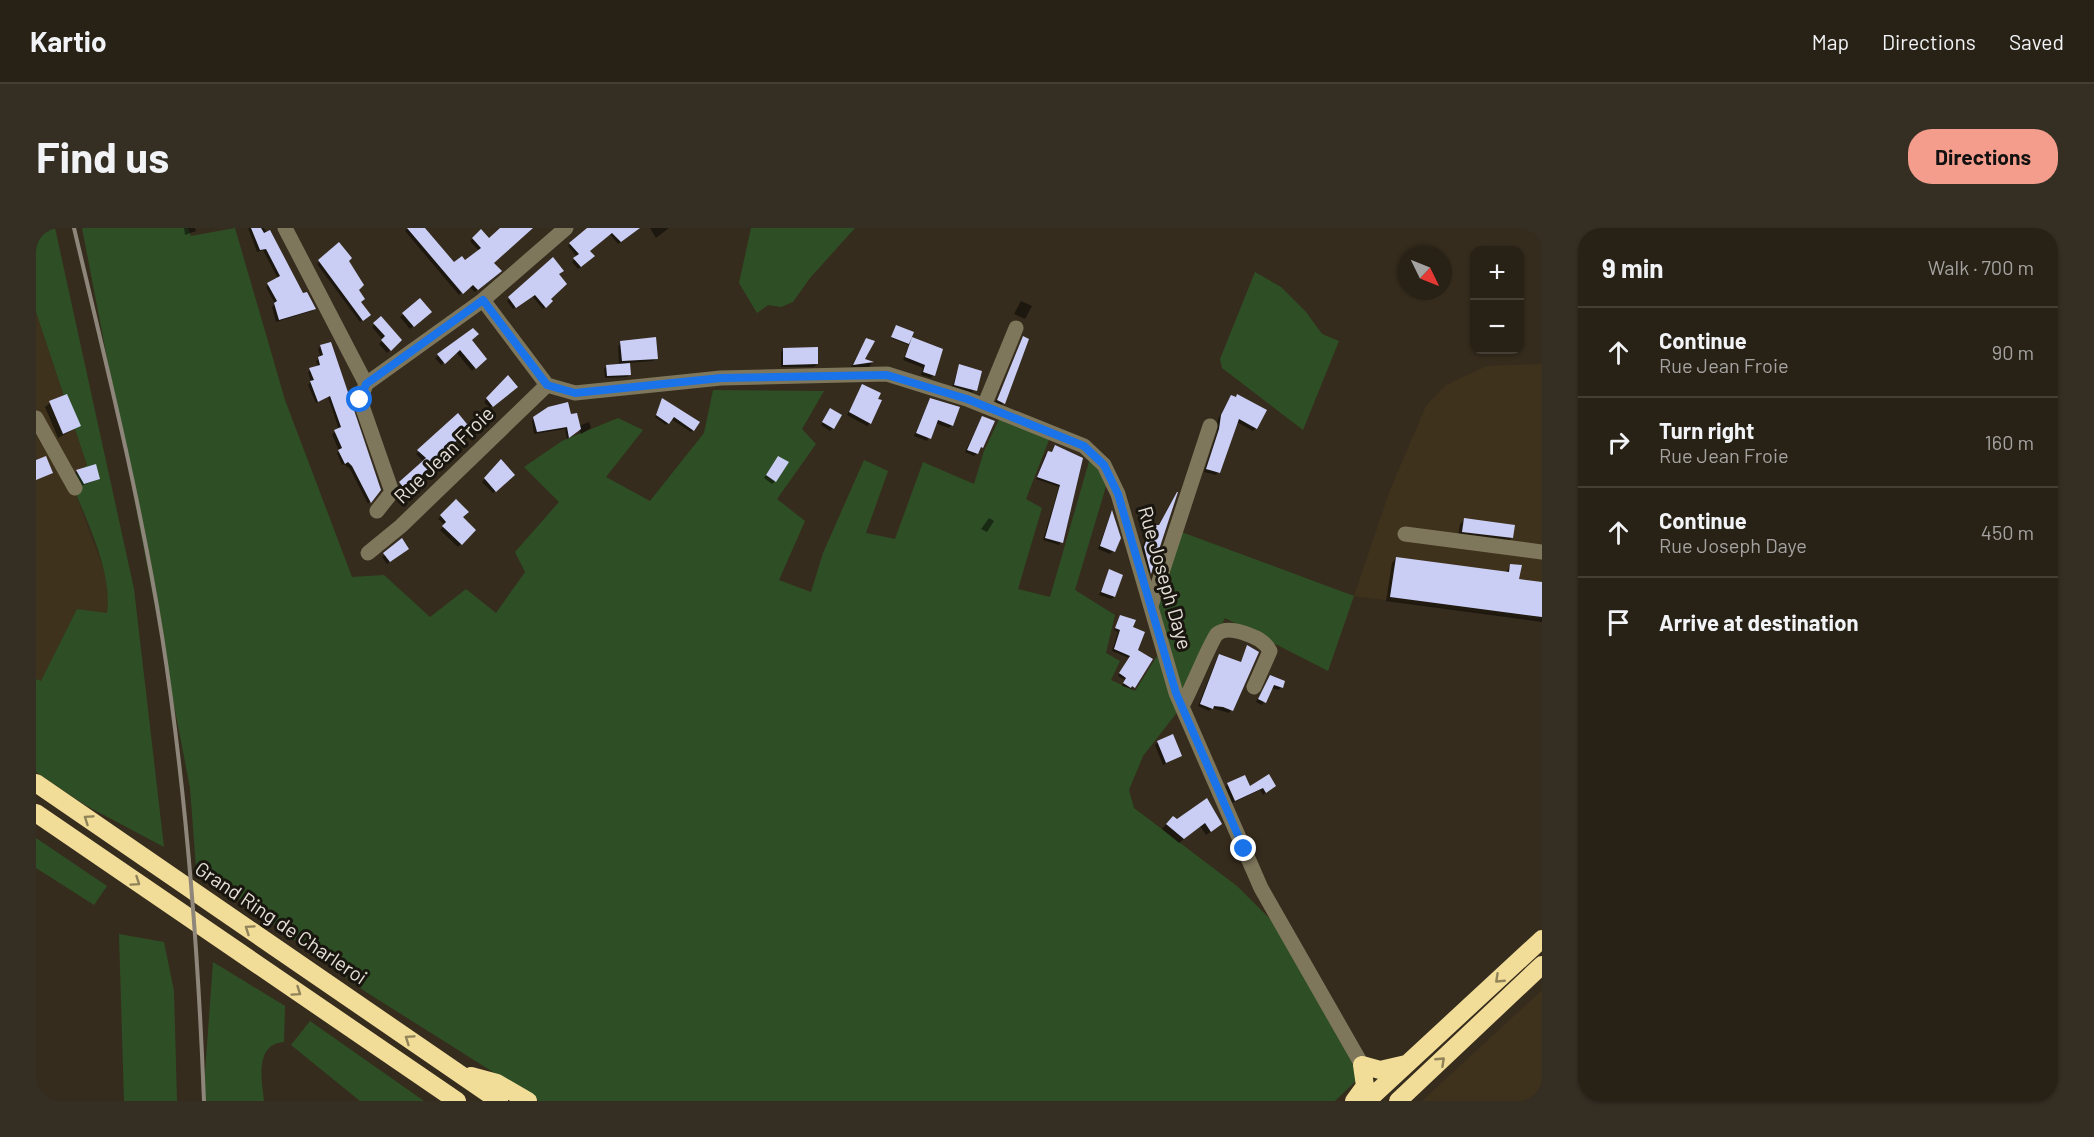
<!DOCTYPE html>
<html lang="en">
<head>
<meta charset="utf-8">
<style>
	:root { --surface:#282116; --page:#342e23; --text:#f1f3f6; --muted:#a5a3a1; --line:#443e35; --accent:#f49d8d }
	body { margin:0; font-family:Barlow,sans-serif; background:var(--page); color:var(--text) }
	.controls { position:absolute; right:18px; top:18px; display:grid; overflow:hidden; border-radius:12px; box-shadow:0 2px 4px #0004 }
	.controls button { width:54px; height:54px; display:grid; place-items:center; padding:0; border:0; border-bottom:2px solid var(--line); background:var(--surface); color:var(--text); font:30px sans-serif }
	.compass { position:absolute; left:1362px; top:18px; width:54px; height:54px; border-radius:50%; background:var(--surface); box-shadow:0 2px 4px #0004; rotate:133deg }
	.stop { position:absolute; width:18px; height:18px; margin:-14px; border:4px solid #1a73e8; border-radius:50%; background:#fff }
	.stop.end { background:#1a73e8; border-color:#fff; box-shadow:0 2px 6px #0008 }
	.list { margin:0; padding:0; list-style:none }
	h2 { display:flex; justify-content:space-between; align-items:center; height:78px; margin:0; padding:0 24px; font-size:26px }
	h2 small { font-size:20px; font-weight:400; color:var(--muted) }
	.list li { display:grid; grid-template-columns:39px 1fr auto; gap:18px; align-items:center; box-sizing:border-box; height:90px; padding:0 24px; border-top:2px solid var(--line) }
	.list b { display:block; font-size:22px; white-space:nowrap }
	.list p { margin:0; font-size:20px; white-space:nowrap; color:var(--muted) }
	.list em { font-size:20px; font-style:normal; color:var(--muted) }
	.icon { flex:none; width:33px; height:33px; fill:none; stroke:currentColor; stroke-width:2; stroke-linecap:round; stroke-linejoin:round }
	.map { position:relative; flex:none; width:1506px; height:873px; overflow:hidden; border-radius:24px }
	header { display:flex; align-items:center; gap:36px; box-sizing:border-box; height:84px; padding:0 30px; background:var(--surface); border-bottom:2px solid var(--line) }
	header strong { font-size:28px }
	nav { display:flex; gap:33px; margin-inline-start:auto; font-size:21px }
	.intro { display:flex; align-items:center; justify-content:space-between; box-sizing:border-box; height:144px; padding:0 36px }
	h1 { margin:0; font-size:42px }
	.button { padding:15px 27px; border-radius:24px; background:var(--accent); color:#111; font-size:21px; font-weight:700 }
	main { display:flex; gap:36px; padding:0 36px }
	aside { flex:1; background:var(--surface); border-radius:24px; box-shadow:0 2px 4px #0004 }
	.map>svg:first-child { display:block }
	.built { fill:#3f321d }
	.green { fill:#2e4f25 }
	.shadow { fill:#0007 }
	.building { fill:#cacef5 }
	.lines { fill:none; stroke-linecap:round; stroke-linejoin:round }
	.minor { stroke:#7f775c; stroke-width:15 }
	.highway { stroke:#f1dd98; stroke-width:18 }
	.rail { stroke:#8e867a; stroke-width:4 }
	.oneway { stroke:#90835a }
	.route { stroke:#1a73e8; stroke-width:8 }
	.labels { text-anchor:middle; stroke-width:6; stroke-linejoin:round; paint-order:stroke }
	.street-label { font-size:20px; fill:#e6e0d7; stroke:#19150f }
</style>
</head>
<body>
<header>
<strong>Kartio</strong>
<nav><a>Map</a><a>Directions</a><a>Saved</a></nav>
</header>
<div class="intro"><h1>Find us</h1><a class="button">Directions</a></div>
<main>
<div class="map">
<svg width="1506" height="873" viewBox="0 0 1506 873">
	<rect width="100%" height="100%" fill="#362c1d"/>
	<path class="built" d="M0,84L51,237L34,251L71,350L73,373L71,385L41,381L5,454L0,451Z
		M1506,136V392L1318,368L1354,262L1390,178L1410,157L1451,138Z
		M1506,762V873H1386Z"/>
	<path class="green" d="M0,0H19L98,361L128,619L49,577L0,544V451L5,453L41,381L71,385C77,343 49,290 34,251L51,237L0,84Z
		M46,0H152L155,8L199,0L249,172L316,349L348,347L394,389L430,361L460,385L489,344L479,324L523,274L488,239L526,213L582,190L607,202L570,249L614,273L668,205L677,162L788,163L766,201L780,216L741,271L769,293L743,352L775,364L787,325L828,232L852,243L830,305L859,311L887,234L938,256L948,223L966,185L1016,204L990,271L1006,280L982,361L1014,369L1054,230L1071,255L1039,362L1079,387L1070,425L1084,433L1075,452L1099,463L1121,428L1143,473L1115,378L1140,302L1318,368L1292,443L1189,390L1146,478L1107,528L1093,562L1098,580L1201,658L1238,695L1324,849L1299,873H503L330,764L160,640L154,560Z
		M715,0H819L774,50L757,74L745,79L732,77L721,85L703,55Z
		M1219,44L1245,59L1270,84L1286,106L1303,113L1267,202L1186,140L1184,131Z
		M0,610L71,658L58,677L0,640Z
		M83,706L128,714L138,763L141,873H88Z
		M177,734L249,778L248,814C218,816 226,853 228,873H167Z
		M274,793L388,873H324L255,817Z"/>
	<path class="shadow" d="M148,0H159L160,3L149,7Z
		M212,0H228L267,67L278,81L276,83L240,94L236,79L239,76L230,59L242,51L227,22L221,24Z
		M372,0H387L418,37L429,34L443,23L434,13L444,3L453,12L467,0H497L457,35L461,45L439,64L433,59L423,67L369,3Z
		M553,0H603L582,16L573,5L552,23L557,28L542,41L536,34L541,29L532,18Z
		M614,0H633L620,10Z
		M303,16L331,90L324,94L281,36Z
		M516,31L522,47L513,71L515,73L507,81L496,68L477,81L471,73Z
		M384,72L394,84L374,101L364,89Z
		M985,73L996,78L989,91L978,86Z
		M345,91L364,112L351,125L343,116L347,112L336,99Z
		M859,100L876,104L872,116L877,111L897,147L895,150L885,147L887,140L867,132L873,117L855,110Z
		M437,102L434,112L449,131L436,143L420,124L405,137L399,130Z
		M988,110L967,175L965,178L959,175Z
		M830,112L827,132L836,135L833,139H815Z
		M585,115L620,130L617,133L593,135V146L591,149L569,150L568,141L571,138L583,137L582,118Z
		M285,118L343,262L332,276L314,241L308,236L306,237L301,225L303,223L296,206L303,202L292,169L280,175L272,157L275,154L272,144L282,139L280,133L285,130L282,121Z
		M748,121L781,136L778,139H745V124Z
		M923,138L944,144L936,165L916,159Z
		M472,150L480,159L454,180L448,174Z
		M826,158L834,195L831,198L811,187Z
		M894,171L916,197L913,200L899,195L891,213L878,208Z
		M1193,171L1220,200L1217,203L1201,194L1180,247L1168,244L1181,205L1182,191Z
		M627,172L657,202L655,204L635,191L630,197L619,189Z
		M14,175L44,198L22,210L9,179Z
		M792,185L797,200L794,203L785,197Z
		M422,187L433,201L382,249L386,253L370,268L362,259L388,234L380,226Z
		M534,188L543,198L553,194L555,200L545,206L543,201L531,211L529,201L498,206L496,193L498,190Z
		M946,189L941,225L938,228L929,224Z
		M1019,219L1032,294L1023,317L1007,312L1023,259L1000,251L1009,227L1015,225Z
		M465,233L477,247L457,265L446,254Z
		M740,233L739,253L736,256L728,250Z
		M41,243L63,251L45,258L38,246Z
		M1137,271L1114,345L1112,346L1105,322L1113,301L1122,298Z
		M420,273L425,289L438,302L422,319L404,302L409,297L402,291Z
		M1075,285L1077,323L1074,326L1062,321Z
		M953,290L958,293L951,304L945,301Z
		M1429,291L1476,310L1471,314L1422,308L1424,296Z
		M365,312L369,323L351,336L346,329Z
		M1360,330L1469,345L1475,337L1482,352L1506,356V394L1350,373L1356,335Z
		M1073,343L1078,369L1075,371L1063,367Z
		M1085,388L1095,400L1100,423L1096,461L1086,458L1089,452L1082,448L1093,430L1076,423L1082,404L1078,402Z
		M1212,419L1195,482L1193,485L1176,480L1173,483L1162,478L1181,430L1184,427L1204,436Z
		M1235,448L1245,459L1243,462L1235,460L1226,477L1220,474Z
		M1122,514L1144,528L1127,537L1119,517Z
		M1192,556L1213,560L1238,558L1227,567L1224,562L1196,575L1189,559Z
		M1171,572L1180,585V600L1170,607L1164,598L1143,615L1126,601L1132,594L1141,593Z"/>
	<path class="building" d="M215,0H225L228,5L234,2L267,65L271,64L280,81L243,92L238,75L241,73L231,55L244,48L230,21L224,22Z
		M371,0H389L418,34L426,28L429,32L445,20L436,10L445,1L453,10L464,0H497L458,35L466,43L442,62L437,57L427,66Z
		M551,0H604L585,14L576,5L554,23L559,28L545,39L537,30L543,26L533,15Z
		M303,14L316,30L313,33L328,57L323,62L329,71L325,74L335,87L327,93L282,32Z
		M517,29L528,43L523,46L531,56L515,71L517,73L510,80L499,67L480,80L472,69Z
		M384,70L396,84L378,99L366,85Z
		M345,88L366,112L355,123L345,112L349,108L337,95Z
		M860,97L878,104L873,116L855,109Z
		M437,100L443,106L436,112L451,131L440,141L424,122L409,136L401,126Z
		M987,108L993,111L969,176L961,172Z
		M620,109L622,131L586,133L584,113Z
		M876,109L907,121L899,148L887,144L889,137L869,129Z
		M830,110L839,113L829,131L838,134L817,137Z
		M295,114L345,262L335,275L316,238L312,234L309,236L302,222L306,220L298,202L305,199L294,168L282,174L274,153L278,152L273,140L284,137L282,129L287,127L284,117Z
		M782,119V136L747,137V120Z
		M594,135L595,147L571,148L570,137Z
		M923,136L946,143L941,163L918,157Z
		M472,147L482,159L457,179L450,170Z
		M826,156L845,165L842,171L846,172L835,196L813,184Z
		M31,166L45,198L27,206L13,173Z
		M1201,166L1231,182L1221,201L1203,191L1184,245L1170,241L1183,201L1185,187L1195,167L1200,169Z
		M626,170L664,194L658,203L638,189L633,196L620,187Z
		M894,170L924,179L917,198L902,192L895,211L880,205Z
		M532,174L535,186L541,185L545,201L533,210L531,199L501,204L497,189L512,179Z
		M794,180L806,187L798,201L786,194Z
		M422,185L435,201L419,214L384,249L388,253L373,266L363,254L390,230L381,222Z
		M946,188L959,193L947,220L945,219L942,226L931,222Z
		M1019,217L1047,230L1027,315L1009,310L1024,257L1001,249L1012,223L1016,224Z
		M10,228L17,245L0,252V232Z
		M742,228L753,234L740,254L730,247Z
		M465,231L479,247L460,264L448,250Z
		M60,236L64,251L48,256L40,242Z
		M1141,264H1142L1115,346L1108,319L1116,297H1123Z
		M420,271L433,284L427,289L440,302L426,317L406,298L410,294L404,287Z
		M1076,282L1085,310L1079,324L1064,318Z
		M1428,290L1479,297L1477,310L1426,304Z
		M366,310L373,321L354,334L347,325Z
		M1360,329L1473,344L1474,336L1486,337L1483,351L1506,354V389L1354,369Z
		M1073,341L1087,347L1079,369L1065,364Z
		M1084,387L1100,392L1097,399L1109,404L1102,422L1117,431L1099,460L1096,458L1095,460L1087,455L1090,450L1083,445L1094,428L1078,421L1084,402L1079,400Z
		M1211,417L1223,424L1197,483L1187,479L1178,478L1177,481L1164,476L1183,426L1205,434Z
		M1234,447L1249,453L1247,460L1238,457L1230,475L1222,471Z
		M1137,506L1146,528L1130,535L1121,513Z
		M1233,546L1240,558L1230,565L1227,560L1199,573L1191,555L1209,547L1214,558Z
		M1171,570L1186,596L1175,604L1169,595L1148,611L1130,596L1137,588L1141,591Z"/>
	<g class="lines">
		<path class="minor" d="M249,0L330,156L324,172L356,264L341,283
			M330,156L447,72L530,0
			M511,157L539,165L685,150L851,146L931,171L1048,218L1068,237L1082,266L1140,465L1225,660L1326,837
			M948,178L980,100
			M0,190L39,260
			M1369,306L1506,324
			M332,325L365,298L511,157L447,72
			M1115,378L1174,198
			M1146,478C1154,465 1175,412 1181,406C1188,400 1199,402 1208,405C1219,409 1228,412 1234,423L1218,459"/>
		<path class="highway" d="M0,555L463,873
			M0,585L421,873
			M435,848L461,855L492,873
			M1318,873L1329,858L1326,837L1344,842L1370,836
			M1331,873L1506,711
			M1362,873L1506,737"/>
		<path class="rail" d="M38,0C70,135 104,271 126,408C150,562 162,718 168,873"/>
	</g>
	<defs><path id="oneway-chevron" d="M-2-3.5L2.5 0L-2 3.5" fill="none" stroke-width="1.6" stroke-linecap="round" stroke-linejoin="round" transform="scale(1.5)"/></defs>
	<g class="oneway">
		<use href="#oneway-chevron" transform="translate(52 591) rotate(-146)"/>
		<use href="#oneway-chevron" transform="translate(100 654) rotate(34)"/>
		<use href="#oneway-chevron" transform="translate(213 701) rotate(-146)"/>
		<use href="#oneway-chevron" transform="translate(1463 751) rotate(137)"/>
		<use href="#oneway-chevron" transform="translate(261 764) rotate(34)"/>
		<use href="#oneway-chevron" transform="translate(373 811) rotate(-146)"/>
		<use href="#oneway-chevron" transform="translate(1405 833) rotate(-43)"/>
	</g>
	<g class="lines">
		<path class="route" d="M324,172L330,156L447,72L511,157L539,165L685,150L851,147L931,171L1048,218L1068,237L1082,266L1140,465L1208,621"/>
	</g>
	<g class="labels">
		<g class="street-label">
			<text transform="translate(408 227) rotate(-44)" y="7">Rue Jean Froie</text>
			<text transform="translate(1129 350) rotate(74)" y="7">Rue Joseph Daye</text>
			<text transform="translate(245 695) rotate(34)" y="7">Grand Ring de Charleroi</text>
		</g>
	</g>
</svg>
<div class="controls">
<button>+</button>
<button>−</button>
</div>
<svg class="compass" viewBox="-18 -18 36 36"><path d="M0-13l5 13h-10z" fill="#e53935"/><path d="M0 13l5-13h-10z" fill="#a5a3a1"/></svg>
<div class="stop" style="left:324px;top:172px"></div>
<div class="stop end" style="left:1208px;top:621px"></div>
</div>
<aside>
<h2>9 min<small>Walk · 700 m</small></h2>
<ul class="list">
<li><svg class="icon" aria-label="ahead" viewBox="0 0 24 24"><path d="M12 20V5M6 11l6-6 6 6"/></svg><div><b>Continue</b><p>Rue Jean Froie</p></div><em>90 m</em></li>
<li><svg class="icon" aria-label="right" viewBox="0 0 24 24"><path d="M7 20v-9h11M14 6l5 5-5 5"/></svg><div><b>Turn right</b><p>Rue Jean Froie</p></div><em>160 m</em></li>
<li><svg class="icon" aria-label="ahead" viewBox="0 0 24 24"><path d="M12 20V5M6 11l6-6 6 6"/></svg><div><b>Continue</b><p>Rue Joseph Daye</p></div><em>450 m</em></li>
<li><svg class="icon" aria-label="arrive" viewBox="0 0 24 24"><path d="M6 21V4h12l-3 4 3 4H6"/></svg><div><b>Arrive at destination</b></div></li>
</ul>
</aside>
</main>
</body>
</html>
